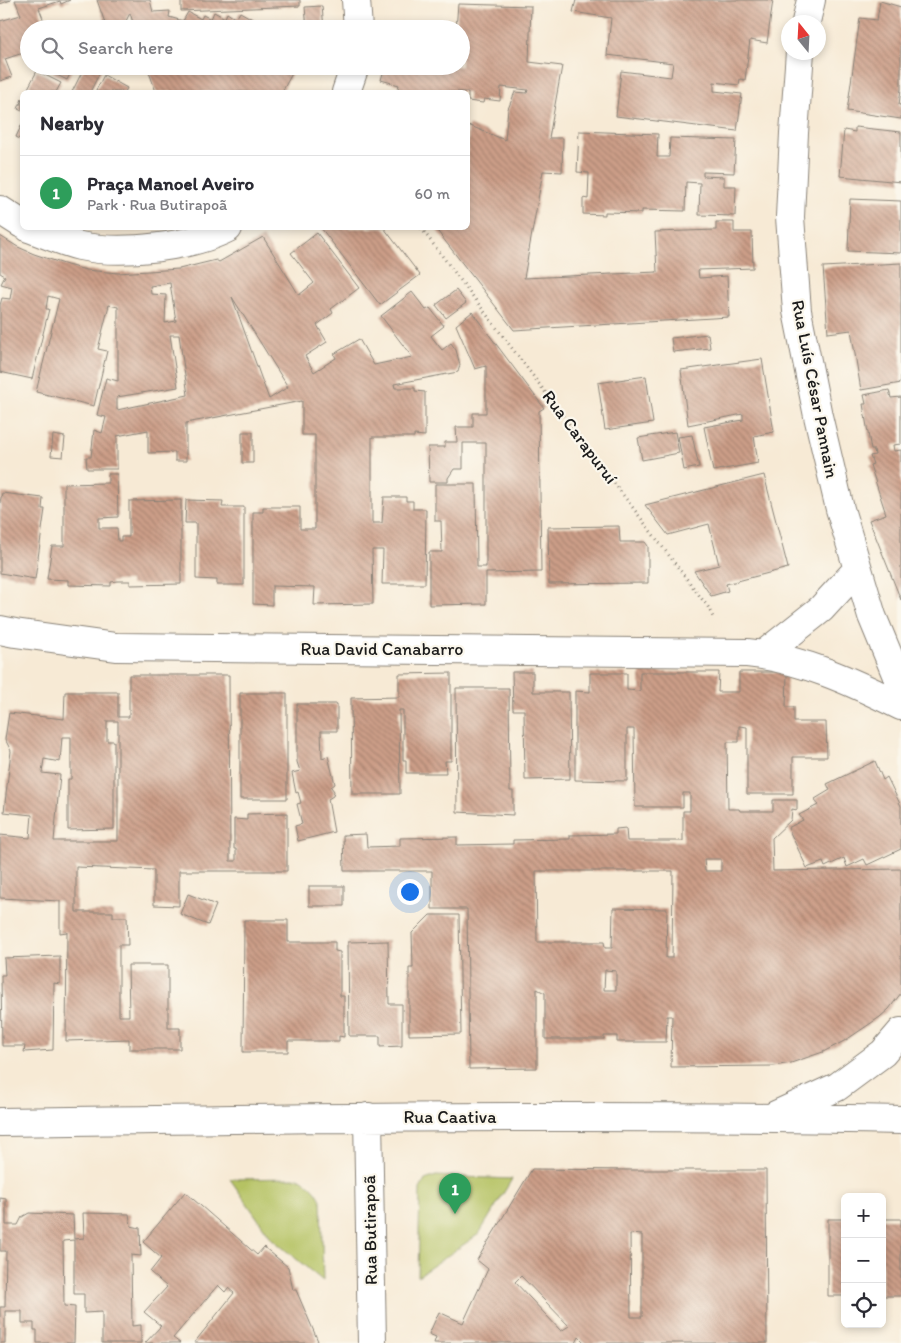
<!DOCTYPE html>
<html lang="en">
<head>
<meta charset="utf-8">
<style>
	:root { --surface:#fff; --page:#f2f2f3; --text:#2b2b33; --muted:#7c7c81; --line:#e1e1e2; --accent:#d1495b }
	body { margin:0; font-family:Itim,sans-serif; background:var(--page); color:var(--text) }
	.controls { position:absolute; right:15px; bottom:15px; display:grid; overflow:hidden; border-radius:8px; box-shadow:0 2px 8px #0003 }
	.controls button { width:45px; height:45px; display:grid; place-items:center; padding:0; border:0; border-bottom:1px solid var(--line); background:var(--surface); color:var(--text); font:25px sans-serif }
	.compass { position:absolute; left:781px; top:15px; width:45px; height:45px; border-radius:50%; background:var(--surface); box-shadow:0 2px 8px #0003; rotate:342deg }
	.you { position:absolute; left:409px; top:891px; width:18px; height:18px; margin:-12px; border:4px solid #fff; border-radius:50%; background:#1a73e8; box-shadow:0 0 0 8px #1a73e833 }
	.badge { display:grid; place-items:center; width:32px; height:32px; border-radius:50%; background:var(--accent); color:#fff; font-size:16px; font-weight:700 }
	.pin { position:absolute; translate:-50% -41px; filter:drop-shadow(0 1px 2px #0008) }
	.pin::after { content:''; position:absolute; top:26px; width:18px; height:15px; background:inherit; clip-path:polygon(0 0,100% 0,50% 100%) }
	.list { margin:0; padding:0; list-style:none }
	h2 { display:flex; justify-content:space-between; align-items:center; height:65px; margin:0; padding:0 20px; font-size:21px }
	h2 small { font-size:16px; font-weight:400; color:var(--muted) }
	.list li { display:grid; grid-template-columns:32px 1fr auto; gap:15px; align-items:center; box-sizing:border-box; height:75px; padding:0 20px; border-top:1px solid var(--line) }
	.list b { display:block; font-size:19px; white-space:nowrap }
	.list p { margin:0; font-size:16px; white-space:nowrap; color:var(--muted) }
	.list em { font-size:16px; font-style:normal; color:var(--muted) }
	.icon { flex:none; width:28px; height:28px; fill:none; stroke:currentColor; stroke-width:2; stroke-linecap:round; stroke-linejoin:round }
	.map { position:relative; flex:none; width:901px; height:1343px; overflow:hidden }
	.search { position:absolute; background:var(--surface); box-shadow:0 2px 8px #0003; left:20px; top:20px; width:450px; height:55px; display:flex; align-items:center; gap:12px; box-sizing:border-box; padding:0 18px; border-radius:28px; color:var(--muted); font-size:19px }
	.panel { position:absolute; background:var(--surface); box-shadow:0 2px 8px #0003; left:20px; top:90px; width:450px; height:140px; border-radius:8px }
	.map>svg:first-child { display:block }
	.park { fill:#b5c264; stroke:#686f40 }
	.building { fill:url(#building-back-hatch); fill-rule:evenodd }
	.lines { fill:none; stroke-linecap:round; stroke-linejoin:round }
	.street-casing { stroke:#8a8378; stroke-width:30 }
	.path { stroke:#8a8378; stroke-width:3; stroke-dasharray:1 4; stroke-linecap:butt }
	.street { stroke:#fff; stroke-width:28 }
	.labels { text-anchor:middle; stroke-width:4.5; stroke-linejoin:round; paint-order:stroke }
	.street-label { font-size:18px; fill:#1c1c1c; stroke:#fbf7ec }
</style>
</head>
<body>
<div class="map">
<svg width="901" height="1343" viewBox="0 0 901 1343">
	<defs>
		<pattern id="building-back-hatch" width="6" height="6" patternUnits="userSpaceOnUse" patternTransform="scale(1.25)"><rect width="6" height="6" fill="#cc9e88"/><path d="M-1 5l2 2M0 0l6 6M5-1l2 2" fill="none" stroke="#a5806e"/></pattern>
	</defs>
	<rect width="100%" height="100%" fill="#fbf7ec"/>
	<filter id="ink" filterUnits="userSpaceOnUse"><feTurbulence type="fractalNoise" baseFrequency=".02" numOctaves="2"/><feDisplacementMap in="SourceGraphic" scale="10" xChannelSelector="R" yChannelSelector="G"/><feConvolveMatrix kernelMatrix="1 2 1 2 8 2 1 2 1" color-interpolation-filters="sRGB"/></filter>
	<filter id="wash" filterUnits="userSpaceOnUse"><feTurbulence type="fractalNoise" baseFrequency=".0096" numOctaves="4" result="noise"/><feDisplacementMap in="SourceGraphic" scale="20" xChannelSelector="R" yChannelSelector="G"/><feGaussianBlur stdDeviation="1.12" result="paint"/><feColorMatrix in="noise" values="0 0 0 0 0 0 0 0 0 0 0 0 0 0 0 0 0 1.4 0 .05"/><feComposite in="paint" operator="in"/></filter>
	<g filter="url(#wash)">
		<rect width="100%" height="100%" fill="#f7ead5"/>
		<path class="park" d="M436,1176L512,1179L479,1234L418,1276L420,1189L425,1180Z
			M298,1178C308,1182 316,1189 321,1200L323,1281L272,1239L230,1179Z"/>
		<g id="blocks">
			<path class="building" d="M0,0H11L0,4Z
				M15,0H70L61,4L60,1L39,8L47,29H29V44L21,47L23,53L5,59L12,77L0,81V21L21,15Z
				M97,0H150L153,12L170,11L169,17L183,21L188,12L201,19L203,15L211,19L214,12L225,18L227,13L236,19L240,12L270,29H135L130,13L122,29H90L105,23Z
				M181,0H300V6L181,11Z
				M576,0H773L767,43L750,40L745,80L740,79L739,85L714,82V91L742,94L737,131L616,116L621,71L671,77L673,63L607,55L611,18L573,12Z
				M880,1L901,7V89L899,105H901V119L847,111L860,18L877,20Z
				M458,4L531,6L529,62L562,66L549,138H563L562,172L543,171L524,278L657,272L655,232L716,230V222H734V232H752L753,268L698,270L699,278L727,276L729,317L514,330L435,228H468V125L505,140L508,109L515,92L527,93L528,90L501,87L500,101L484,99L483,103L468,101V92H397L399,85L381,80L385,66H461V29H456Z
				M322,6L324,29H307L305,7Z
				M56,66H74L67,80L53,73Z
				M85,66H103L90,92H72Z
				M147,66H296L282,92H156Z
				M37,71L61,83L56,92H26Z
				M104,75L127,88L125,92H95Z
				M22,99V111L18,109Z
				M22,124V140L16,137Z
				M855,127L901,132V182L840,176L844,130L855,132Z
				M579,131L658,134L657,157H669L670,138L736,140L734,173L703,172V176L724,177V186H736L735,216L699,215L700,183L686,182L685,211L642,210V213L605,212V215L583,214V198L588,199L589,173L577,172Z
				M850,199L901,201V253L848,251Z
				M321,228H384L420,275L380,305Z
				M317,233L359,288L331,309L333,313L317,325L327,342L305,356L314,372L336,358L334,354L359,339L374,365L412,357L381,316L412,292L426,310L430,308L444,326L431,336L442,350L451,343L456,350L460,365L458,372L394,384L395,388H415V391L425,392V436L414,435V437H372V523H382L384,497H406V501H413V509H426L425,584H382L383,550H372L373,604L314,605L315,587L272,586V605L253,604V512H263V507H300V529H315V435H302V401L186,423V461H175V452L148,453V430L117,436V469H87L86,457H91L94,430L102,433L106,417L97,415L106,378L118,381V307L109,305L98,349L107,351L94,406L36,392L59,299L48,296L46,309H49L32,379L0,372V305L2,298L10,299L12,287L1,284L5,276L0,273V236L18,247L34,254L67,265L86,270L118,273L179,269L216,260L219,262L263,237L299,295L314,283L291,253ZM170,283L176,321L165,323L166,295L151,294L150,286ZM232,297L288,387L269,399L263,383ZM170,335H179L188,395L117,410V397L178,387Z
				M901,263V383L861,390L851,330L828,333L823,267Z
				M456,290L466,303L446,318L436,305Z
				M472,312L544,408L539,411L541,572L486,573V604L429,605V552H442L441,521H435V484H476L477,567H486V443H463V469H454L448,478V482H429L428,447H445V442H457L456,427H473V413H486V366L475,369L456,325Z
				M708,334L710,348L673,352L671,338Z
				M762,359L774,432L754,436L758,463L713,471L704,427L743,420V414L688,425L681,370Z
				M646,376L653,423L605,430L598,383Z
				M889,390L891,398L901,397V444L893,445L894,451L901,450V600L869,520L886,514L870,465L873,464L870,456L875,455L874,450H871L863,404H866L864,395Z
				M242,432H253V463H242Z
				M675,432L679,453L642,460L638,438Z
				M53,435L65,437L63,457L51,456Z
				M692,435L699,467L684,470L678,437Z
				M108,474H117L118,517L99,518V528H117L118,541H121V537H129V501L181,500V584L130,585V581H118L111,582V586L68,585V580L47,579L52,546H64V484L108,483Z
				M764,475L788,568L726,584L728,591L711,596L694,571L719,565L709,524L668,535L645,505Z
				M2,493L43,498L42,509H45L35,579L0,573V502Z
				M186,500L223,501L222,507H244V585H217V580L196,579V523H185Z
				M619,526L620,542H645L648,546V583L549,584L548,527Z
				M512,672H533V692H569L570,779L525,780L524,710H513Z
				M640,672H719L718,692H739V672H781L787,674L786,707H794V722H826L827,757H793V794H747V727L739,726V742H727L728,809H739L740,811H773V800H797V810L792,809L791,820L772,838L773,871L901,869V993L889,1009L880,1017L846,1040L823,1052L791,1063L774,1066L671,1067L672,1016H667L666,1042H617V1036H604V1039H545V993L537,989V1068L469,1069L467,909H432V871H344L343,835L366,834L367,847L400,846V838L457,837V845L513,844V840L570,839V835L616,834V829L626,828L627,841H683V811H690V793H683V807H635L634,729H627V781L575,780V691L590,692V673H627V690L640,691ZM704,859H721V871H705ZM536,871H673L672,958H666L667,909L613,908L612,948H605L604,942H537ZM605,970L616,971V990H604Z
				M451,673V761H445L446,773H406V760H403V710H399L400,794H352L351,698L399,697V674Z
				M129,675H229L230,861H236V849H234V819L247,820V814L287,813V871H179V906L154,905V870L76,867V912H113V917H127L128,945H119V1016H129L128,965H168V1028H180V1049H129V1039L66,1041L67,932L60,933V901L0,898V835L30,838L32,815L4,812L11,751L5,739L9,713L64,719L65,692H118V717H129ZM107,721H118V841H54L60,775L42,773L44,759L60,762L62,737H71V779H68V830L114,829V741H107Z
				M456,688H509L510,791H513V815L457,812Z
				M240,693H287V799H240Z
				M297,704H337V731H321L322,758L328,756L335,784L331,787L334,791L333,796L328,799L334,832L298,841L295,826L302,824L297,804L301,803L298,792L296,793L292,773L300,771L297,762Z
				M875,761L883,780L887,777L901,806V849L867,865L864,859L847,867L844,858L825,867L823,862L807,868L788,828L803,820L799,815L818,805L815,799L830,790L827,784Z
				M309,886H344V906H309Z
				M188,894L216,905L208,925L180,914Z
				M430,915H459L461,1034L409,1035V968H413L412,933Z
				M244,920H288V942H335V951L340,952V996H344V1037L339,1036V1041H288V1052H243Z
				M388,941L389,1004H402V1046L380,1047V1036H349L348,942Z
				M60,956V984L54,983L53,1050L24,1052L25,1046H2L1,975H5L4,958Z
				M532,1169L630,1170H766L767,1343H585L579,1337L576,1343H434L436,1337L429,1334L439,1312L463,1323L488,1269L477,1260ZM630,1234L642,1235V1317H631ZM521,1276L569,1326L561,1331L515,1282Z
				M185,1192L257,1255L264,1247L288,1267L293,1290H296L318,1341L315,1343H194L234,1293L228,1288L225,1292L218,1285L173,1338L180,1343H145L161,1326L144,1312L167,1287L150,1272L161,1258L143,1242Z
				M0,1198L6,1199V1225H18L22,1217L29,1213L73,1215L74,1239L84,1238L83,1213L129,1214L131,1226L140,1228L141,1256L131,1255L132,1326L141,1325V1343H102V1312L84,1313V1294H74V1240L63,1241L64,1306L75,1307L74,1343H37V1330H34V1323H22V1311H5V1343H0V1307H5L6,1251H0Z
				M828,1219H845V1296H828Z
				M882,1219H901V1296H882Z"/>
		</g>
	</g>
	<g filter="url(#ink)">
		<use href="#blocks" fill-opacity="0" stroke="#8a8378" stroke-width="1"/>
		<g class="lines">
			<defs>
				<path id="street" d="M356,0L358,29
					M806,22L811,0
					M800,52L794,133L790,217L797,311L818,416L840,509L872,616L901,686
					M346,92L355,66
					M0,210L22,224
					M29,228C46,234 63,242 80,246C121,255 191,247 228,228
					M0,630L15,633L116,647L747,653C801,658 853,682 901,706
					M764,654L821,609L857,570
					M776,1115L837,1087L883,1053L901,1032
					M368,1117L372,1343
					M0,1122C300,1118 601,1114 901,1120"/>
			</defs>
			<use href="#street" class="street-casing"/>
			<path class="path" d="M421,228L708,607L714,619"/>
			<use href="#street" class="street"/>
		</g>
	</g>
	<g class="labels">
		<g class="street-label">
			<text transform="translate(815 389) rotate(79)" y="6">Rua Luís César Pannain</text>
			<text transform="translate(580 437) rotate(53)" y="6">Rua Carapuruí</text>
			<text x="382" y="655">Rua David Canabarro</text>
			<text x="450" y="1123">Rua Caativa</text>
			<text transform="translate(370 1230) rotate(-91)" y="6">Rua Butirapoã</text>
		</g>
	</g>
</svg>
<div class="controls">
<button>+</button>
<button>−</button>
<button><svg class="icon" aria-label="locate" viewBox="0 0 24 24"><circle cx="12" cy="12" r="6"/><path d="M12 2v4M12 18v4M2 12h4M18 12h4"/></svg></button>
</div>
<svg class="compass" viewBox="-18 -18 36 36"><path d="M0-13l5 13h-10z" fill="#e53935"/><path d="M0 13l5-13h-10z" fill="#7c7c81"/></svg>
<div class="you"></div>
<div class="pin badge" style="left:455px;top:1214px;background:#2e9e5b">1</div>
<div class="search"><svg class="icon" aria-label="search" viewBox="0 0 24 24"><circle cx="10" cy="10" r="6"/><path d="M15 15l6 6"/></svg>Search here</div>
<section class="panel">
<h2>Nearby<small></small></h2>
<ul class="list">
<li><span class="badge" style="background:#2e9e5b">1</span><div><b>Praça Manoel Aveiro</b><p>Park · Rua Butirapoã</p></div><em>60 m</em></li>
</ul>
</section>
</div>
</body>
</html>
